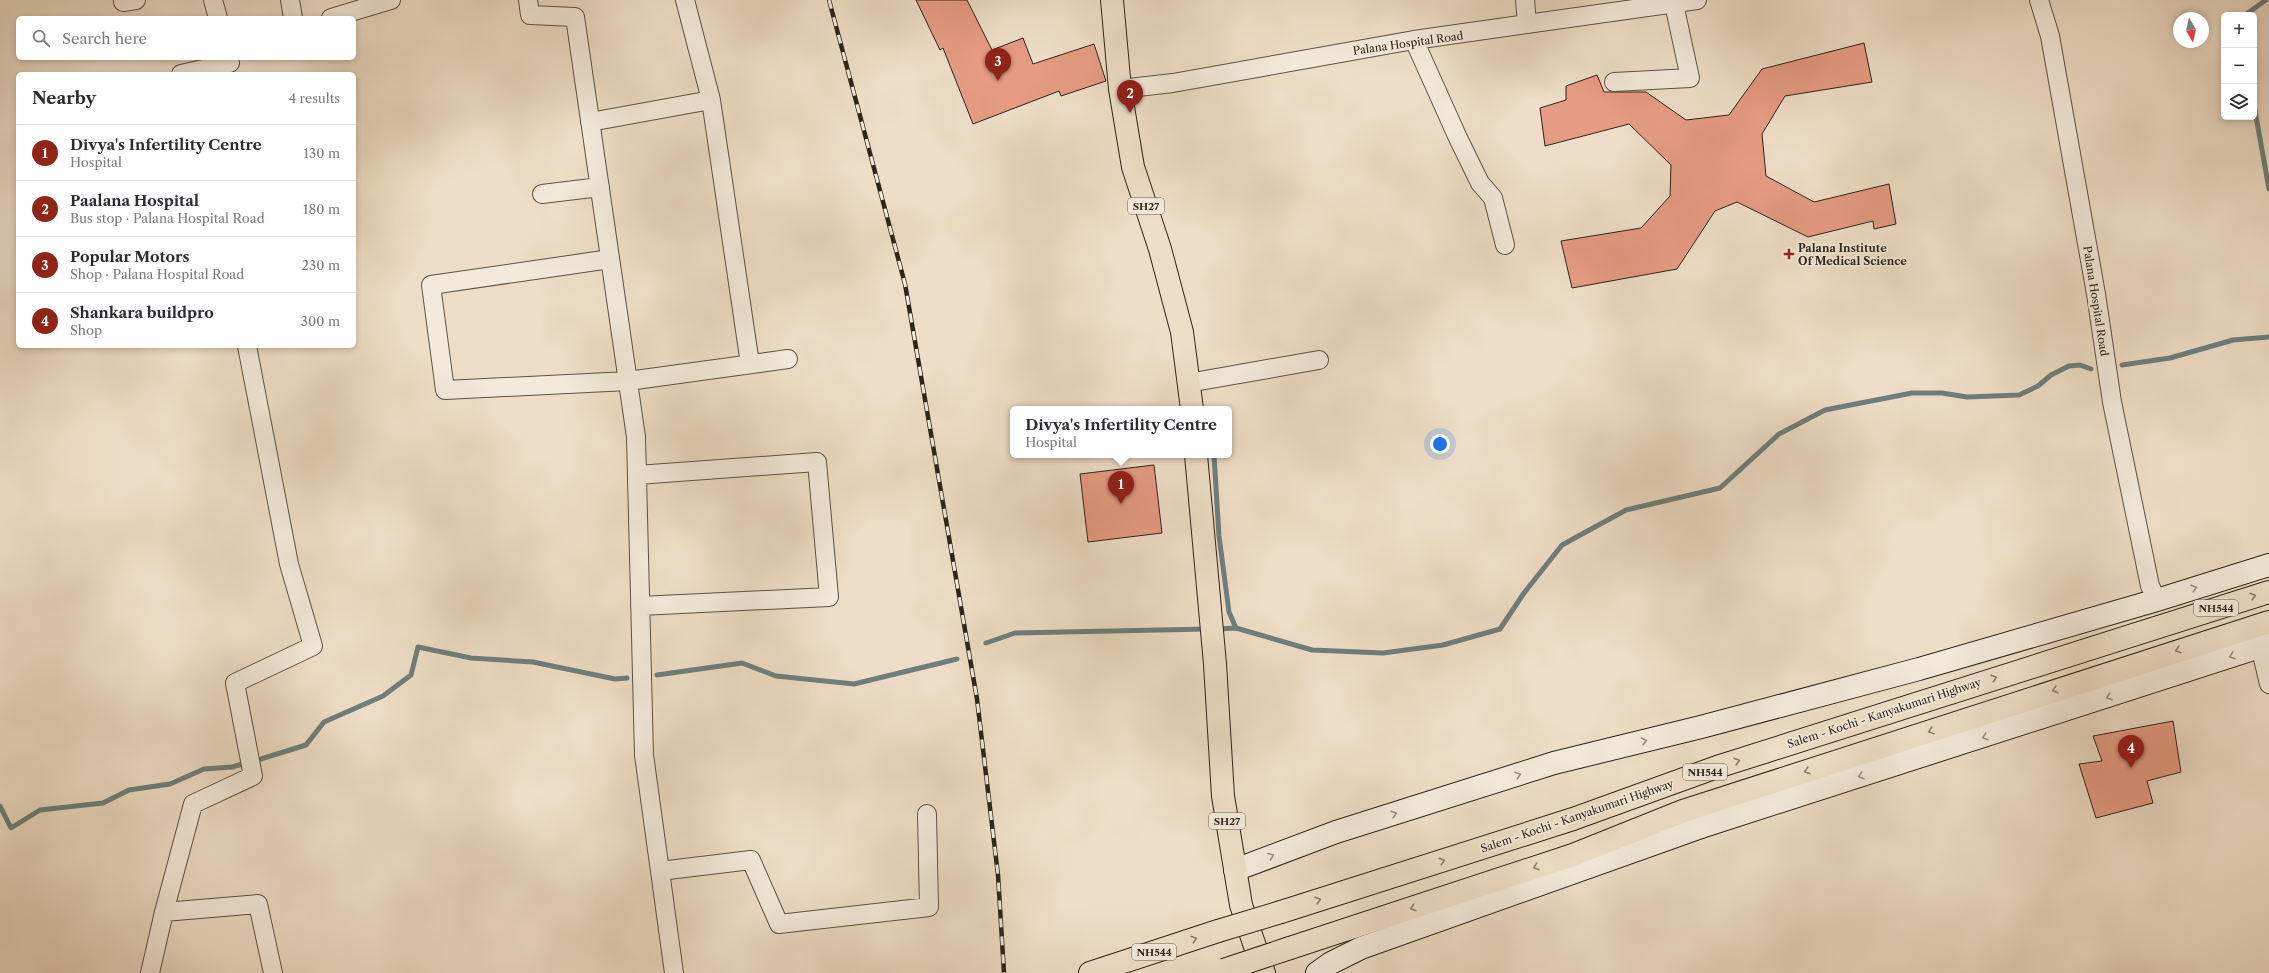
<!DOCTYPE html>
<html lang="en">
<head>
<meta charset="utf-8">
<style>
	:root { --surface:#fff; --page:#f7f7f7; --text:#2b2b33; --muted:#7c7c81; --line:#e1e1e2; --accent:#8f2418 }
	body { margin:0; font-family:"Libre Caslon Text",serif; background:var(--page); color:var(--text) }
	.controls { position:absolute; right:12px; top:12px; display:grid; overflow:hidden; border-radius:6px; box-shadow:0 2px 6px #0003 }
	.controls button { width:36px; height:36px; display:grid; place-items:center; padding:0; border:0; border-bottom:1px solid var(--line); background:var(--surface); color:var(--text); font:20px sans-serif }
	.compass { position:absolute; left:2173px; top:12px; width:36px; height:36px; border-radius:50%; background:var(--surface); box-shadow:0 2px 6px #0003; rotate:171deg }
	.you { position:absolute; left:1440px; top:444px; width:14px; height:14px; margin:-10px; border:3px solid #fff; border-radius:50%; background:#1a73e8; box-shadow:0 0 0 6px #1a73e833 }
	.badge { display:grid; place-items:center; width:26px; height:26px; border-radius:50%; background:var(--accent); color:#fff; font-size:13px; font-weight:700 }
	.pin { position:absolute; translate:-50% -33px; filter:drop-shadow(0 1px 2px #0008) }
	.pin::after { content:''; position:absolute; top:21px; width:14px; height:12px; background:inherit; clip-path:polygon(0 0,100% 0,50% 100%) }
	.popup { position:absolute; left:1010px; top:406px; width:222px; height:52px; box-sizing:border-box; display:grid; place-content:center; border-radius:6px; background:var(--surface); filter:drop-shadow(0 1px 3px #0005); font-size:13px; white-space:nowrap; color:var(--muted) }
	.popup b { font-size:15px; color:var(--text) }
	.popup::after { content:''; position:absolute; left:50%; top:100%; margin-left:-8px; border:8px solid transparent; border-top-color:var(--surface) }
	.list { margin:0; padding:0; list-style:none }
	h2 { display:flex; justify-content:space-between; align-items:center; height:52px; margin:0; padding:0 16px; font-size:17px }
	h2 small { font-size:13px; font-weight:400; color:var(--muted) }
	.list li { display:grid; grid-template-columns:26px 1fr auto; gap:12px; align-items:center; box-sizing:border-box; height:56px; padding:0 16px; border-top:1px solid var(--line) }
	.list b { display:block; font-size:15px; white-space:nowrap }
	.list p { margin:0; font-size:13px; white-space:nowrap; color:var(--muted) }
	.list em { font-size:13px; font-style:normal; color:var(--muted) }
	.icon { flex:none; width:22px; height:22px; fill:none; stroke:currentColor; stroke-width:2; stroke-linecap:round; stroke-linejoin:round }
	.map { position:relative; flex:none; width:2269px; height:973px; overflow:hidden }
	.search { position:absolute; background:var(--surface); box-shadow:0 2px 6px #0003; left:16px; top:16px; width:340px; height:44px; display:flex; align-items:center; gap:10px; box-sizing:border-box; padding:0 14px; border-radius:6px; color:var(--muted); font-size:15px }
	.panel { position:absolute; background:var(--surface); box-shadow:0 2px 6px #0003; left:16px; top:72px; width:340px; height:276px; border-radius:6px }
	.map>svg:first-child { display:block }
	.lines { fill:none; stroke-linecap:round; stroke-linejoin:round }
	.stream { stroke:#6f7f7c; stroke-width:5 }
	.building { fill:#e69c83; stroke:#2d241a }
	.street-casing { stroke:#5d5245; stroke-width:20 }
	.secondary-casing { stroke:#2d241a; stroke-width:24 }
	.primary-casing { stroke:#2d241a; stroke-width:24 }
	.highway-casing { stroke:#2d241a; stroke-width:24 }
	.street { stroke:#f4eadb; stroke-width:18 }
	.secondary { stroke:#f4eadb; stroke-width:22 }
	.primary { stroke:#eedec7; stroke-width:22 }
	.highway { stroke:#eedec7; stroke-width:22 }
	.rail-casing { stroke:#2d241a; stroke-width:4.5 }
	.rail { stroke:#f4eadb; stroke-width:3; stroke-dasharray:9; stroke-linecap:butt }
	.highway-bridge-casing { stroke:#2d241a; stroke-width:24; stroke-linecap:butt }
	.highway-bridge { stroke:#eedec7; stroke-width:22 }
	.oneway { stroke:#9a9184 }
	.oneway2 { stroke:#8e8170 }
	.poi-dot { fill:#8f2418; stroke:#f4eadb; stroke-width:1.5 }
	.labels { text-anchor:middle; stroke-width:3.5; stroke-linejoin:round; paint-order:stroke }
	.shield { fill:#f4eadb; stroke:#695f54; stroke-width:1 }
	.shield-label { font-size:10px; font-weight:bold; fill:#2d241a }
	.street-label { font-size:11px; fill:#2d241a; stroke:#f4eadb }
	.poi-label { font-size:11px; font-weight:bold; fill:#2d241a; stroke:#f4eadb; text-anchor:start }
</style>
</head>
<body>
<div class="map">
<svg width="2269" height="973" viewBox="0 0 2269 973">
	<rect width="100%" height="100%" fill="#eedec7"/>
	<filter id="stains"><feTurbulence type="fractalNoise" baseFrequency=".005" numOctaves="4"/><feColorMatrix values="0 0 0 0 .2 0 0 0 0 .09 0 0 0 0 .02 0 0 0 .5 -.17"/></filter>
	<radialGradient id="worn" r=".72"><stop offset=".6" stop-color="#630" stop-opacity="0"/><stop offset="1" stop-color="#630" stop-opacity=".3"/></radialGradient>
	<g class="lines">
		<path class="stream" d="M2245,15L2266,0
			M2254,105L2269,189
			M2122,365L2170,358L2233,340L2269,337
			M1214,455L1219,536L1229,612L1236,628
			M1217,629L1236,628L1312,650L1383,653L1443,645L1500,629L1524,593L1562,545L1626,510L1720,488L1779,434L1825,410L1912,393H1942L1967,397L2019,395L2038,386L2051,375L2069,366L2080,365L2091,369
			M986,643L1015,633L1207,629
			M657,675L742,663L776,676L854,684L957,659
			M254,761L306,745L324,722L383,696L411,675L418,647L471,658L533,662L615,679L627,678
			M0,806L11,828L40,810L103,803L129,790L170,784L204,769L232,767L246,763"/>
	</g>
	<path class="building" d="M916,0H967L992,50L1023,38L1033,64L1094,44L1106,81L1061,96L1059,91L973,124L943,48L940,50Z
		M1864,43L1872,82L1785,96L1762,134L1766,176L1814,202L1889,184L1896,224L1874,229L1873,221L1808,237L1737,202L1715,211L1677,269L1572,288L1561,241L1641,228L1670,196L1671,165L1629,124L1545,146L1540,108L1566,100V86L1597,75L1604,92H1646L1686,120L1729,115L1762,69Z
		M1154,465L1162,533L1088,542L1080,474Z
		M2173,721L2181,772L2147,781L2153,803L2096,818L2079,764L2102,761L2093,736Z"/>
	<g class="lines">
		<defs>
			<path id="street" d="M123,0V2L136,0
				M213,0L218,18
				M290,0L293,18
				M528,0L530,15L575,17L636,437L644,755L674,973
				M685,0L711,100L750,364
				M1525,0L1527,24
				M2039,0L2050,36L2096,294L2112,402L2150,586L2157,600
				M331,18L391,0
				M1414,40L1458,138L1480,183L1493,198L1505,245
				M181,74L230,63
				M1614,82L1690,78L1674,4
				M1120,89L1173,83L1414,40L1697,0
				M590,122L711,100
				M542,194L600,187
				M610,259L431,285L445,390L628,381L788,359
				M247,346L289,564L313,646L235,683L253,776L193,804L164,912L258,904L273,973
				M1188,383L1319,360
				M637,475L817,462L829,597L640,606
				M2260,646L2269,684
				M660,871L751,860L779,924L929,907L927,814
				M150,973L164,912"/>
			<path id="secondary" d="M1235,870L1336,832L1554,763L1701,727L1919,669L2157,600L2269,565
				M1317,973L1331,963L1361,948L1707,825L2269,644"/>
			<path id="primary" d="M1112,0L1120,89L1133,167L1160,249L1182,332L1192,409
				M1196,455L1215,664L1223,796L1241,905L1264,973"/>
			<path id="highway" d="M1281,912L1573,819L1717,767L2269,592
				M1290,948L1573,855L1683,811L2269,622
				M1090,973L1218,931"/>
		</defs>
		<use href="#street" class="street-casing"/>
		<use href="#secondary" class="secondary-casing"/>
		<use href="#primary" class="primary-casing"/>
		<use href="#highway" class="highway-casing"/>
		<use href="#street" class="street"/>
		<use href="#secondary" class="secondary"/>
		<use href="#primary" class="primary"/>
		<use href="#highway" class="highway"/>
		<defs>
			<path id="rail" d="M829,0L905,284L977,699L998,875L1004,973"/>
		</defs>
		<use href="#rail" class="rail-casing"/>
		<use href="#rail" class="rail"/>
		<defs>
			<path id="highway-bridge" d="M1218,931L1281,912
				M1224,970L1290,948"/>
		</defs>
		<use href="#highway-bridge" class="highway-bridge-casing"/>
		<use href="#highway-bridge" class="highway-bridge"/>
	</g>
	<defs><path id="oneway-chevron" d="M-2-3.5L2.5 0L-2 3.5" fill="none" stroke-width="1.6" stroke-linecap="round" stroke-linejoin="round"/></defs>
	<g class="oneway">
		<use href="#oneway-chevron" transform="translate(2194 588) rotate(-18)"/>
		<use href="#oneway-chevron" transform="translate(2232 656) rotate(161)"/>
		<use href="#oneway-chevron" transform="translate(2109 697) rotate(162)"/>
		<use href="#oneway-chevron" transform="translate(1985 737) rotate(162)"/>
		<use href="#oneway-chevron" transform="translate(1644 741) rotate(-14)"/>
		<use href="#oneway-chevron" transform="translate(1518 775) rotate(-17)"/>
		<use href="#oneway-chevron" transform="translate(1861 776) rotate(162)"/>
		<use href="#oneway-chevron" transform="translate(1394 814) rotate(-17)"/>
		<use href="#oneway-chevron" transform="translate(1271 856) rotate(-21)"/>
	</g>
	<g class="oneway2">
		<use href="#oneway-chevron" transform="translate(2253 596) rotate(-17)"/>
		<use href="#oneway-chevron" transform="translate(2178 650) rotate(162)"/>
		<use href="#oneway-chevron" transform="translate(1994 678) rotate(-18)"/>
		<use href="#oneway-chevron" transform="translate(2055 690) rotate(162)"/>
		<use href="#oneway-chevron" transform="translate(1931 731) rotate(162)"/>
		<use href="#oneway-chevron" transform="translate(1737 761) rotate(-18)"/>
		<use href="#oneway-chevron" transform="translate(1807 771) rotate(162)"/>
		<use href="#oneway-chevron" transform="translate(1442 861) rotate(-18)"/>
		<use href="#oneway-chevron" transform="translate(1536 867) rotate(162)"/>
		<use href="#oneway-chevron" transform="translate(1318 900) rotate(-18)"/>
		<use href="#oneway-chevron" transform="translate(1413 908) rotate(162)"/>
		<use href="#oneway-chevron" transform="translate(1194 939) rotate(-18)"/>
	</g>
	<path class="poi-dot" d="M1787 248h4v4h4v4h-4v4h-4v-4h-4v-4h4z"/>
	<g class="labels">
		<g class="shield">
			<rect x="1128" y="198" width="36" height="16" rx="3"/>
			<rect x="2194" y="600" width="44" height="16" rx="3"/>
			<rect x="1683" y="764" width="44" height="16" rx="3"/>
			<rect x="1209" y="813" width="36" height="16" rx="3"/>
			<rect x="1132" y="944" width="44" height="16" rx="3"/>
		</g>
		<g class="shield-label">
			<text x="1146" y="210">SH27</text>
			<text x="2216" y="612">NH544</text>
			<text x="1705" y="776">NH544</text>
			<text x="1227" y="825">SH27</text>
			<text x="1154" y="956">NH544</text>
		</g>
		<g class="street-label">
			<text transform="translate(1408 43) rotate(-8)" y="4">Palana Hospital Road</text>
			<text transform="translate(2096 301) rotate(81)" y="4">Palana Hospital Road</text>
			<text transform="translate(1884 713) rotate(-18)" y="4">Salem - Kochi - Kanyakumari Highway</text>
			<text transform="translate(1577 816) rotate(-19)" y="4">Salem - Kochi - Kanyakumari Highway</text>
		</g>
		<g class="poi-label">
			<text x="1798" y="252">Palana Institute<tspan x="1798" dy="13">Of Medical Science</tspan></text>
		</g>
	</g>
	<rect width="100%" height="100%" filter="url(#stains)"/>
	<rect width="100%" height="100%" fill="url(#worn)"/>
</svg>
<div class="controls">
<button>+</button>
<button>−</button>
<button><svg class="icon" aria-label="layers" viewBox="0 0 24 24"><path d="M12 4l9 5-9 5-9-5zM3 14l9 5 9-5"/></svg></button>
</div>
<svg class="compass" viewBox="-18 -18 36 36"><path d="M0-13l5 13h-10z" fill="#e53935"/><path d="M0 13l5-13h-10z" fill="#7c7c81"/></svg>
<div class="you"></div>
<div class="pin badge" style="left:1121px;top:504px">1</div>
<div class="popup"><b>Divya's Infertility Centre</b>Hospital</div>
<div class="pin badge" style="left:1130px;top:113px">2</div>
<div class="pin badge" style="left:998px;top:81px">3</div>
<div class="pin badge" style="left:2131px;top:768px">4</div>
<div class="search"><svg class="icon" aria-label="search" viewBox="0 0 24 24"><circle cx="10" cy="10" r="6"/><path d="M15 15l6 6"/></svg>Search here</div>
<section class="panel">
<h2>Nearby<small>4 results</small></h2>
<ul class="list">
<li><span class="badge">1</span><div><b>Divya's Infertility Centre</b><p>Hospital</p></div><em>130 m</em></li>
<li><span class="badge">2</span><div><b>Paalana Hospital</b><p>Bus stop · Palana Hospital Road</p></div><em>180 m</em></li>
<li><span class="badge">3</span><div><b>Popular Motors</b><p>Shop · Palana Hospital Road</p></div><em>230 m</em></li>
<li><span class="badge">4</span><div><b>Shankara buildpro</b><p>Shop</p></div><em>300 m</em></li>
</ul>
</section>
</div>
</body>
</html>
